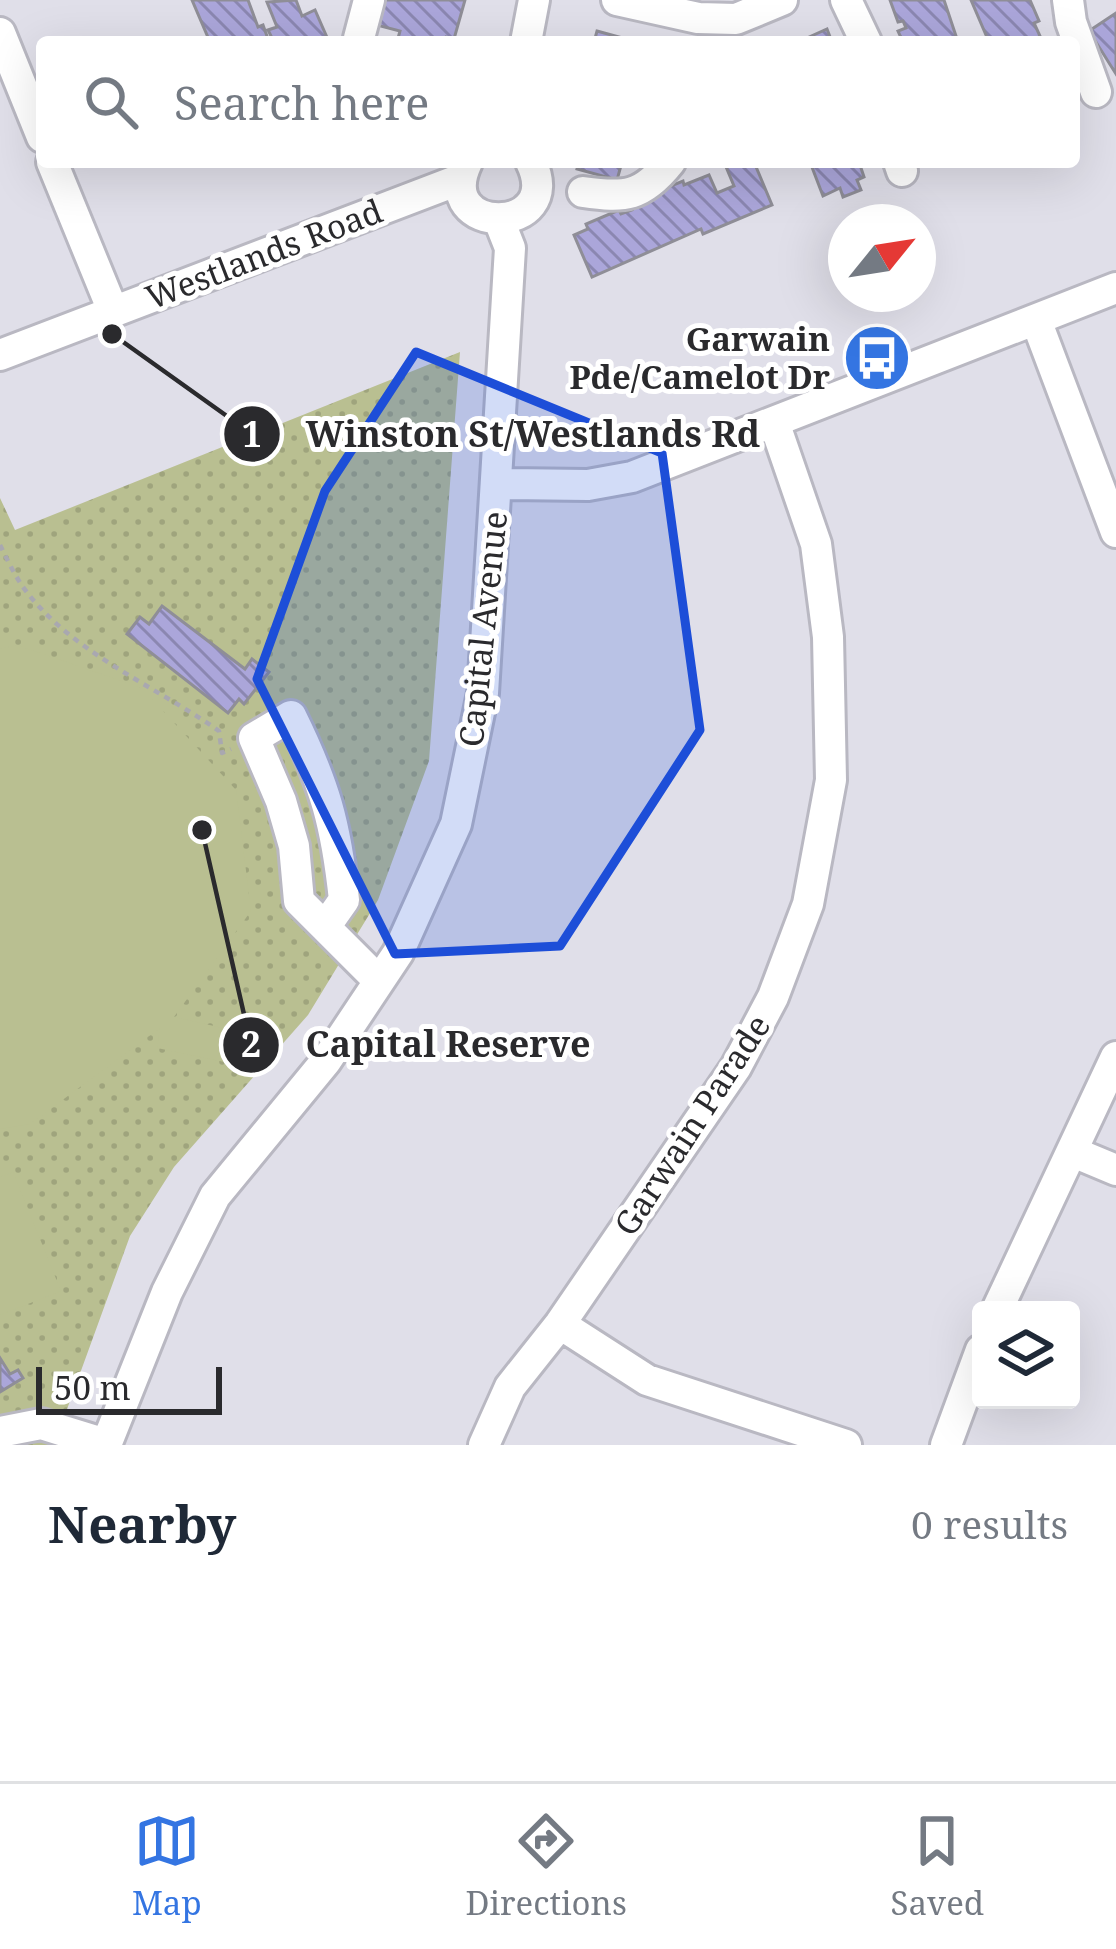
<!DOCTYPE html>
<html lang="en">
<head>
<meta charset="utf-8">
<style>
	:root { --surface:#fff; --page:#f6f6f7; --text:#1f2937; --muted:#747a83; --line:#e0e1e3; --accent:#3475e2 }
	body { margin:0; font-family:"Noto Serif",serif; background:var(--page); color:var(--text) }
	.controls { position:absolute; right:36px; bottom:36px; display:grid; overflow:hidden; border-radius:12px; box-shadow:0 12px 48px #0002 }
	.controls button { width:108px; height:108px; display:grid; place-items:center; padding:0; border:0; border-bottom:3px solid var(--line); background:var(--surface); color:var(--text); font:60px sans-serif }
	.compass { position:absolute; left:828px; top:204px; width:108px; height:108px; border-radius:50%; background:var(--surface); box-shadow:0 12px 48px #0002; rotate:60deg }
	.scale { position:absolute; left:36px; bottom:30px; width:186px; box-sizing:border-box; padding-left:12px; border:6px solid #2a2a2d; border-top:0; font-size:33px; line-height:42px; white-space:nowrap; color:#2a2a2d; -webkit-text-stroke:9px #fff; paint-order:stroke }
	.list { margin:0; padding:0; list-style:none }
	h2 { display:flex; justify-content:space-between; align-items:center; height:156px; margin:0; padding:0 48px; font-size:51px }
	h2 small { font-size:39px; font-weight:400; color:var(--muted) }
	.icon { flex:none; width:66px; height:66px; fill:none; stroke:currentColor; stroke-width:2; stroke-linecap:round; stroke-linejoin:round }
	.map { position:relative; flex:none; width:1116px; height:1445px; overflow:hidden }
	.search { position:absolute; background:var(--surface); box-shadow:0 12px 48px #0002; left:36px; right:36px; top:36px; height:132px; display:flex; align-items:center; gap:30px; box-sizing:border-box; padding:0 42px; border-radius:12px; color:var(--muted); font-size:45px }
	.sheet { height:336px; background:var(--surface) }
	nav { display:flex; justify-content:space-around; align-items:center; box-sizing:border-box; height:168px; border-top:3px solid var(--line); background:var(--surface); font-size:33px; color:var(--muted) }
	nav a { display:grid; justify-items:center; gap:6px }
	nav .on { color:var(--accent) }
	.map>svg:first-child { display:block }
	.green { fill:url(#green-dots) }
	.pitch { fill:#b9bf91 }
	.building { fill:url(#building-back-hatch); stroke:#8f8e97; stroke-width:3 }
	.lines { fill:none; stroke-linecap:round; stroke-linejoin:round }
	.minor-casing { stroke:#b9b8c2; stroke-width:36 }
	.path { stroke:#a9a8b0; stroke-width:4.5; stroke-dasharray:6 6; stroke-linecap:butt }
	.minor { stroke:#fff; stroke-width:30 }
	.marked { fill:#1d4ed8; fill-opacity:0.2; stroke:#1d4ed8; stroke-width:9; stroke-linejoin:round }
	.labels { text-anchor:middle; stroke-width:10; stroke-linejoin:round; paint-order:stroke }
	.street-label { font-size:33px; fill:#2a2a2d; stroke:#fff }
	.poi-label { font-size:33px; font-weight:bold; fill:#2a2a2d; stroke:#fff; text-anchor:end }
	.leader { fill:none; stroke:#2a2a2d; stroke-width:4.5 }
	.callout-dot { fill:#2a2a2d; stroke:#fff; stroke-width:4.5 }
	.mark-label { font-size:36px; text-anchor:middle; font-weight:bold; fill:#fff }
	.callout-label { font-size:36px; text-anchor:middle; font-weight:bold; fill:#2a2a2d; stroke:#fff; stroke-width:10; stroke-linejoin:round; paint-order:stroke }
</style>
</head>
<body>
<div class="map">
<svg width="1116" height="1445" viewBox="0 0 1116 1445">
	<defs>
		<pattern id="green-dots" width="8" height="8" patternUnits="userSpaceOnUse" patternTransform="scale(3)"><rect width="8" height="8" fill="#b9bf91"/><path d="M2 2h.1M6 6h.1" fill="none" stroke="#9fa47d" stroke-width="1.8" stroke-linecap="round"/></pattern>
		<pattern id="building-back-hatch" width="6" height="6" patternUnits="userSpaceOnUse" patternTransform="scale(3)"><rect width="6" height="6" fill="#aba6da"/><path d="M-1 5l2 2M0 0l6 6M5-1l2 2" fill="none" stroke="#8b87b1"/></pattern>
	</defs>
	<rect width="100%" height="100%" fill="#e0dfe9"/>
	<path class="green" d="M460,352L429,761L378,900L308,1015L174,1167L130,1236L54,1445H0V498L15,530Z"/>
	<path class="pitch" d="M17,645L142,688L236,790L251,911L174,1017L241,1032L234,1064L157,1048L160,1028L30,1124L0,1129V649Z
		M13,1172L61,1291L0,1315V1177Z"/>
	<path class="building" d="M192,0H248L258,27L263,25L268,39L272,38L268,30L277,27L267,2L296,0L302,16L315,10L329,42H210Z
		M376,0H465L454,39L446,37L444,42H397L400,31L369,23Z
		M890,0H944L958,42H903L898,31L906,28L903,21L898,22Z
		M971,0H1030L1039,21L1034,23L1040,36L1032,42H989Z
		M1116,13V74L1089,31Z
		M827,29L832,42H798Z
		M597,31L637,42H594Z
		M579,162H622L617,180L577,169Z
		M724,162H754L772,205L703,234L701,229L592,277L574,235L588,229L586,224L619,210L621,214L632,210L629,203L683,181L684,185L709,175L717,193L734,186Z
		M810,162H859L864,177L857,180L861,190L843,197L840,188L823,196Z
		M162,606L245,669L252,659L269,672L244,704L239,699L228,713L127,634L140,617L149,624Z
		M0,1358L10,1374L18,1370L23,1378L0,1392Z"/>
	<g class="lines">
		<defs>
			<path id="minor" d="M617,0L698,18L736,19L782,0
				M846,0L866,42
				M1068,0L1071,22L1096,92
				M0,33L42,137
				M359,38L369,0
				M526,42L534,0
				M52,162L113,311
				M467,162C431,238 567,236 531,162
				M899,162L902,171
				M583,192C625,198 642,197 670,162
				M1036,320L1116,532
				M0,355L461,179
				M499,484L588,485L632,477L1116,288
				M325,927L344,900C336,824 325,785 291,716L254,738L281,801L294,846L299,901L379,981
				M1073,1152L1116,1170
				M997,1310L1116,1057
				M560,1324L647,1380L846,1445
				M0,1432L41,1424L106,1444
				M106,1445L167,1292L215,1196L326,1061L398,953L456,824L483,693L510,248L499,220
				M484,1445L510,1387L560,1324L736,1067L773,997L808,904L831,780L828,637L816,544L774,422
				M946,1445L981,1350"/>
		</defs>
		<use href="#minor" class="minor-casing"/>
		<path class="path" d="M0,545C7,559 14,574 23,587C71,653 154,685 219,731L222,753L231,749"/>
		<use href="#minor" class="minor"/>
	</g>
	<path class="marked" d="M416,352L662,453L700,730L560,946L395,954L257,679L325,491Z"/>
	<defs>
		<symbol id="bus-disc" viewBox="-11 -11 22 22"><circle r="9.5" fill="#3475e2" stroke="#fff"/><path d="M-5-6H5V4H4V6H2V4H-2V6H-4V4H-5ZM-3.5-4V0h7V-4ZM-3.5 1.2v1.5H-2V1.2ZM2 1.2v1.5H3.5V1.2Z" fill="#fff"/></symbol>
	</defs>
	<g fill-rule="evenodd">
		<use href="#bus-disc" x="839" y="320" width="76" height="76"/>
	</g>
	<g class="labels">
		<g class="street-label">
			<text transform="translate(264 254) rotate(-21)" y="12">Westlands Road</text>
			<text transform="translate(483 629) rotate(-84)" y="12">Capital Avenue</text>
			<text transform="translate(692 1125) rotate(-57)" y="12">Garwain Parade</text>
		</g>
		<g class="poi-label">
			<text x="830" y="351">Garwain<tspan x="830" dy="38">Pde/Camelot Dr</tspan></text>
		</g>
	</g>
	<path class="leader" d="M112 334L252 434M202 830L251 1045"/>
	<g class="callout-dot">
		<circle cx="112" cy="334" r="12"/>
		<circle cx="202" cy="830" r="12"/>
		<circle cx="252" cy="434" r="30"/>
		<circle cx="251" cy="1045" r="30"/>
	</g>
	<g class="mark-label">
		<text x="252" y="447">1</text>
		<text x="251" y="1057">2</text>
	</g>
	<g class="callout-label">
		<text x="533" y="447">Winston St/Westlands Rd</text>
		<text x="448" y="1057">Capital Reserve</text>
	</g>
</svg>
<div class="controls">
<button><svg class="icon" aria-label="layers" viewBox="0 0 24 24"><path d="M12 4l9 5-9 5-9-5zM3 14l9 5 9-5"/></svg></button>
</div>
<svg class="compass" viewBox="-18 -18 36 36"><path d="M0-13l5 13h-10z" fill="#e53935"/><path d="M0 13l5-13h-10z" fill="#747a83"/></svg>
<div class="scale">50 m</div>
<div class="search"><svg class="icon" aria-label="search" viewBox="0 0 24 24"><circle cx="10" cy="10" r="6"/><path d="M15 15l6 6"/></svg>Search here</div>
</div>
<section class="sheet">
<h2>Nearby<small>0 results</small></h2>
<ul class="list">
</ul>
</section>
<nav>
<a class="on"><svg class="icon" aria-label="map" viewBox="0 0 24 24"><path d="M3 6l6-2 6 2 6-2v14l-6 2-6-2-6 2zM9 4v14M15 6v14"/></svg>Map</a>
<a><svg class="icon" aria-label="directions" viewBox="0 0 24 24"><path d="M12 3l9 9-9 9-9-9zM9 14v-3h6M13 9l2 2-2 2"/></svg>Directions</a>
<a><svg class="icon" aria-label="saved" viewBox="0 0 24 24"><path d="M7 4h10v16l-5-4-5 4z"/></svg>Saved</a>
</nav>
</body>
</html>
